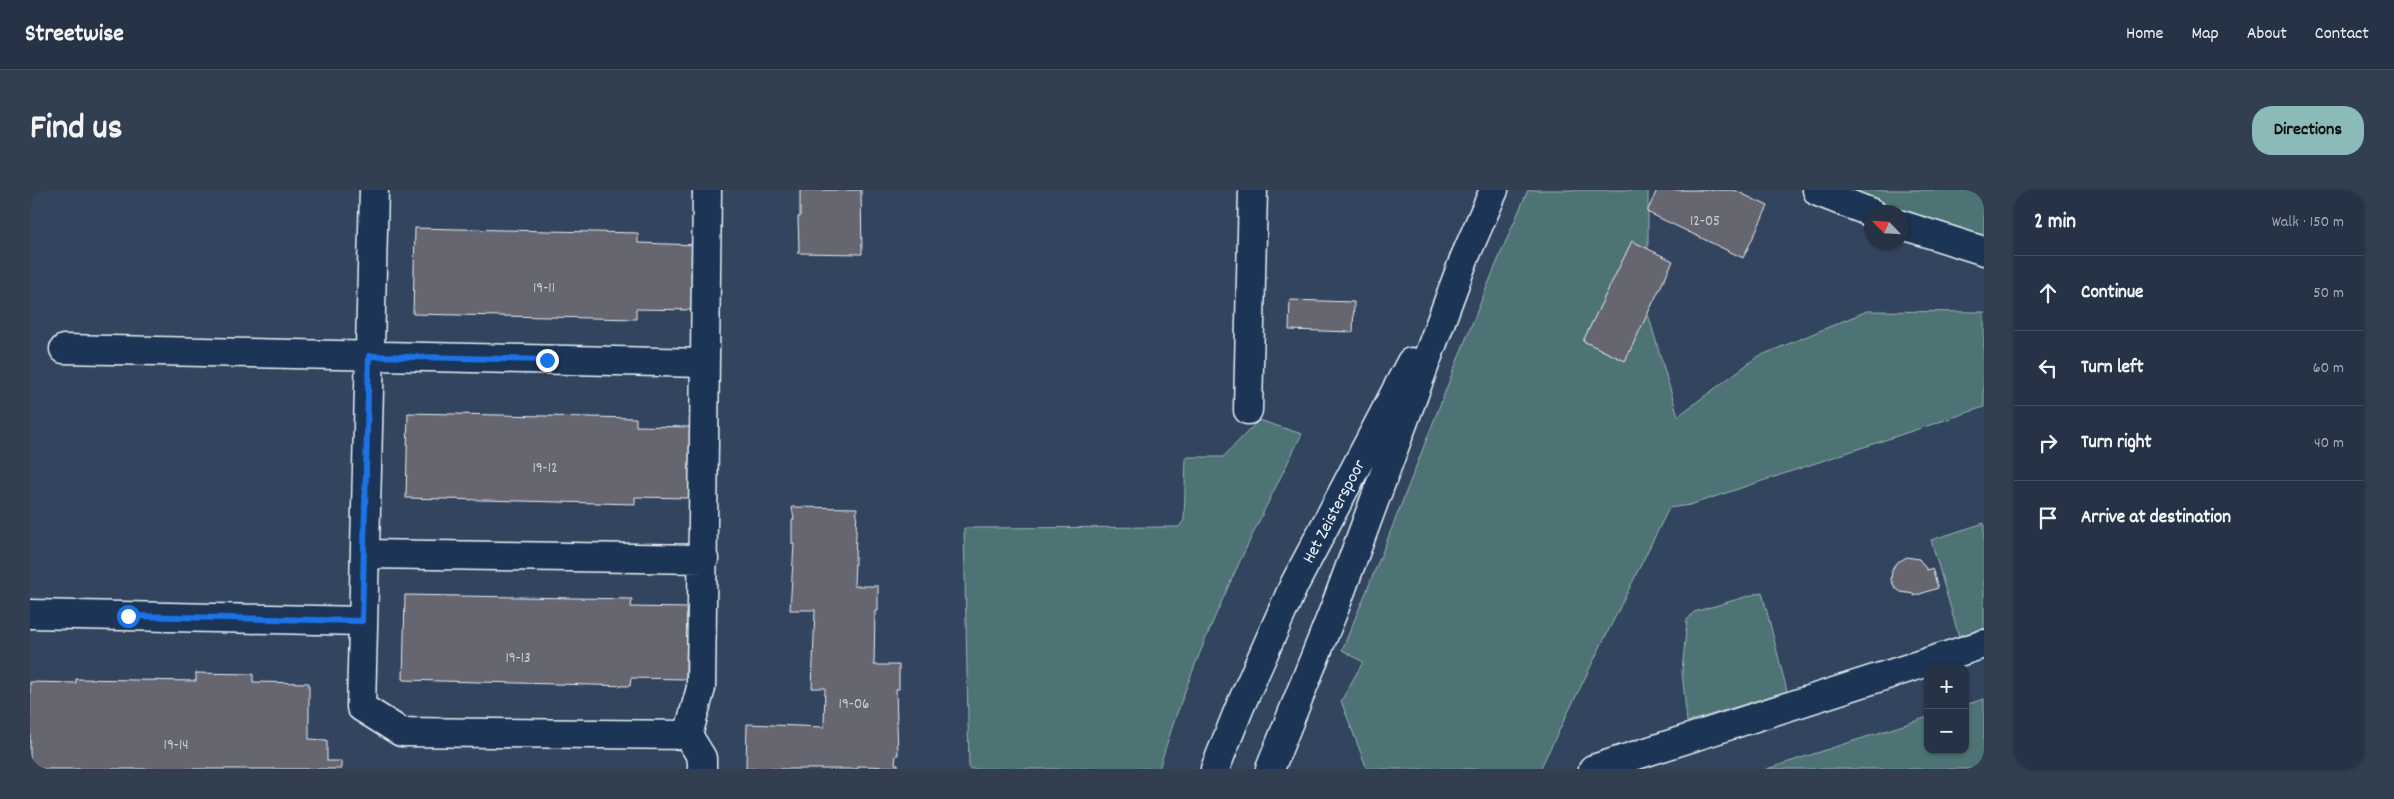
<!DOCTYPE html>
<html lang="en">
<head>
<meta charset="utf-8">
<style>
	:root { --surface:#263346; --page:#323f51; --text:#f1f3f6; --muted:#a4aab3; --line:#424e5f; --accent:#8bbbb9 }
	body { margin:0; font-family:Dekko,sans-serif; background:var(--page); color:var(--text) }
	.controls { position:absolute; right:15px; bottom:15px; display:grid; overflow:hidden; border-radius:10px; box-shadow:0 1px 4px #0004 }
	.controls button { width:45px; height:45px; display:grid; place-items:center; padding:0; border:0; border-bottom:1px solid var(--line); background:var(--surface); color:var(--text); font:25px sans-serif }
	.compass { position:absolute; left:1834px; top:15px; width:45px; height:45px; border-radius:50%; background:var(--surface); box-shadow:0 1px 4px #0004; rotate:295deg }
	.stop { position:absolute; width:15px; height:15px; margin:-11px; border:4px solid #1a73e8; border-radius:50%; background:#fff }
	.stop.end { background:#1a73e8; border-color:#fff; box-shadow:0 1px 5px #0008 }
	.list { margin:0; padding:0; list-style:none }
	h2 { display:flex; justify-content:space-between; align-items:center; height:65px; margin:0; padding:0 20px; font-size:21px }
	h2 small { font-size:16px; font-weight:400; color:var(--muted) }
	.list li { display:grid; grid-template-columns:32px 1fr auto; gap:15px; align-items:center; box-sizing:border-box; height:75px; padding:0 20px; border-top:1px solid var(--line) }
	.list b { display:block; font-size:19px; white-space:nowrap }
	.list em { font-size:16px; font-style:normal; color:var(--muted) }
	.icon { flex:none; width:28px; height:28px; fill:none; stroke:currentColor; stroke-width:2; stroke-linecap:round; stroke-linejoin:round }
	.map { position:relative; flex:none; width:1954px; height:579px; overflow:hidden; border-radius:20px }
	header { display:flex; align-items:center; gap:30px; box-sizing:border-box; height:70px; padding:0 25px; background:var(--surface); border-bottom:1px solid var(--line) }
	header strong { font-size:24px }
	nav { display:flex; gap:28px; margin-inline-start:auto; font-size:18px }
	.intro { display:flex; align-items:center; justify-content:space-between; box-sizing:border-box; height:120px; padding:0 30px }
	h1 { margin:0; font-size:35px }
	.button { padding:12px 22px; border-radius:20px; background:var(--accent); color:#111; font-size:18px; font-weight:700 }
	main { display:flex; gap:30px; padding:0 30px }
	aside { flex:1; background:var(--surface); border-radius:20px; box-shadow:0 1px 4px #0004 }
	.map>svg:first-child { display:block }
	.green { fill:#4e7374; stroke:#9bb2b6 }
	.building { fill:#666670; stroke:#e8f1f8 }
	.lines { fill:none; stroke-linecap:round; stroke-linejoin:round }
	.minor-casing { stroke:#e8f1f8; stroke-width:31 }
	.minor { stroke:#1d3557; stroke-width:28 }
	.route { stroke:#1a73e8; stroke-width:6 }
	.labels { text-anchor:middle; stroke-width:5; stroke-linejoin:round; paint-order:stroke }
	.number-label { font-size:15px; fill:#c8ced6 }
	.street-label { font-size:18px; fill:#e8f1f8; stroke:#1d3557 }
</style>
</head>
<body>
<header>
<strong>Streetwise</strong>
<nav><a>Home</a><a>Map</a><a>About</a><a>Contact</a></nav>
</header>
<div class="intro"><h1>Find us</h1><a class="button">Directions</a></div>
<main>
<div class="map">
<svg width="1954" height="579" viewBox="0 0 1954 579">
	<rect width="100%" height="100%" fill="#33445e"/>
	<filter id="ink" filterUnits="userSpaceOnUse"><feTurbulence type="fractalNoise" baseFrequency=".02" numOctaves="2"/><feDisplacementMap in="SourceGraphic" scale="10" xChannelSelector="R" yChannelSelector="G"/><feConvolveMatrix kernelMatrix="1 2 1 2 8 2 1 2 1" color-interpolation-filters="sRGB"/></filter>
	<g filter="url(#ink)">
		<path class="green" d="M1498,0H1618V124L1648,226L1727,167L1837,121L1954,122V217L1660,315L1639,318L1510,579H1337L1311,511L1333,472L1312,460C1377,308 1431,151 1498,0Z
			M1823,0H1954V51Z
			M1229,230L1272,244C1218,352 1163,463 1129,579H939L934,338L1149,337L1154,330L1156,267H1193Z
			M1954,333V439L1929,447L1901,350Z
			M1732,402L1757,501L1657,532L1652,481L1657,430L1664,422Z
			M1954,509V579H1737L1898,527V560H1935V515Z"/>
		<path class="building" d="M770,0H831L832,64L767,63L769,61L768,27H770Z
			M1627,0H1704L1738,16L1713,68L1617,22Z
			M385,38L608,43V53L667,55L666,120L606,119V129L383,124Z
			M1602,51L1643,71L1595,171L1553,151Z
			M1260,110L1324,112L1323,142L1259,140Z
			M378,223L606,228V236L661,237L659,308L605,307V314L376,308Z
			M762,317L827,318L824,396H848V421H845L844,475H869V499H866L868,565H866L865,574H868V577L828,576V579H716L717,534L794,537L795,498H782L785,420H760L764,354H762V330L764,329Z
			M1877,367L1889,369L1897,380L1902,378L1908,398L1884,406V404L1871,402L1865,398L1861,390L1862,380L1866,373Z
			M375,405L602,409L601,417L657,418L656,489L601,488L600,496L373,490Z
			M166,483L223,484V492L279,493V549L297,550V571H311V579H0V492L46,493V489L166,491Z"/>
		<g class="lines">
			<defs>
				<path id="minor" d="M344,0L331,517L371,542L658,545L671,498L677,0
					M1787,0L1788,2L1842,23
					M1872,35L1954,61
					M34,159L674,173
					M1218,220L1223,0
					M335,364L674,369
					M0,424L332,431
					M658,545L672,568V579
					M1185,579L1209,519L1264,395L1381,172
					M1240,579L1305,417L1434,69L1464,0
					M1563,579L1954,454"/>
			</defs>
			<use href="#minor" class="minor-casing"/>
			<use href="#minor" class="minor"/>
		</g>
	</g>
	<g class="lines" filter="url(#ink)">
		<path class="route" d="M98,426L332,431L339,166L517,170"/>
	</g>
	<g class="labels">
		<g class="number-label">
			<text x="1675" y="35">12-05</text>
			<text x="514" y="102">19-11</text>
			<text x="515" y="282">19-12</text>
			<text x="488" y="472">19-13</text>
			<text x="824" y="518">19-06</text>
			<text x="146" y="559">19-14</text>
		</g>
		<g class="street-label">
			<text transform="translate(1303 321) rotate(-62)" y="6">Het Zeisterspoor</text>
		</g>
	</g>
</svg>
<div class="controls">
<button>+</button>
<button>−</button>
</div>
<svg class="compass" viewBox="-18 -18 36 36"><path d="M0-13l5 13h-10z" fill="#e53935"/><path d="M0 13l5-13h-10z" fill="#a4aab3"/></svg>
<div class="stop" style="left:98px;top:426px"></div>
<div class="stop end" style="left:517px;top:170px"></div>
</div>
<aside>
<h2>2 min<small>Walk · 150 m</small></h2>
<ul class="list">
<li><svg class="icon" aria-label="ahead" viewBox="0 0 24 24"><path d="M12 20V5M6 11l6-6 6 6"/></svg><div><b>Continue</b></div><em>50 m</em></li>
<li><svg class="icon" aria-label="left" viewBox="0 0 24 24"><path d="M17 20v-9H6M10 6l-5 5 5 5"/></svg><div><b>Turn left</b></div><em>60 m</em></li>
<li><svg class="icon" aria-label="right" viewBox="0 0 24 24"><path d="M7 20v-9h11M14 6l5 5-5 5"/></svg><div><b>Turn right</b></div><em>40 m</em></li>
<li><svg class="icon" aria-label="arrive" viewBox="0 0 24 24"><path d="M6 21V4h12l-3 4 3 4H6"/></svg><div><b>Arrive at destination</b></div></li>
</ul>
</aside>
</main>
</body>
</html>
